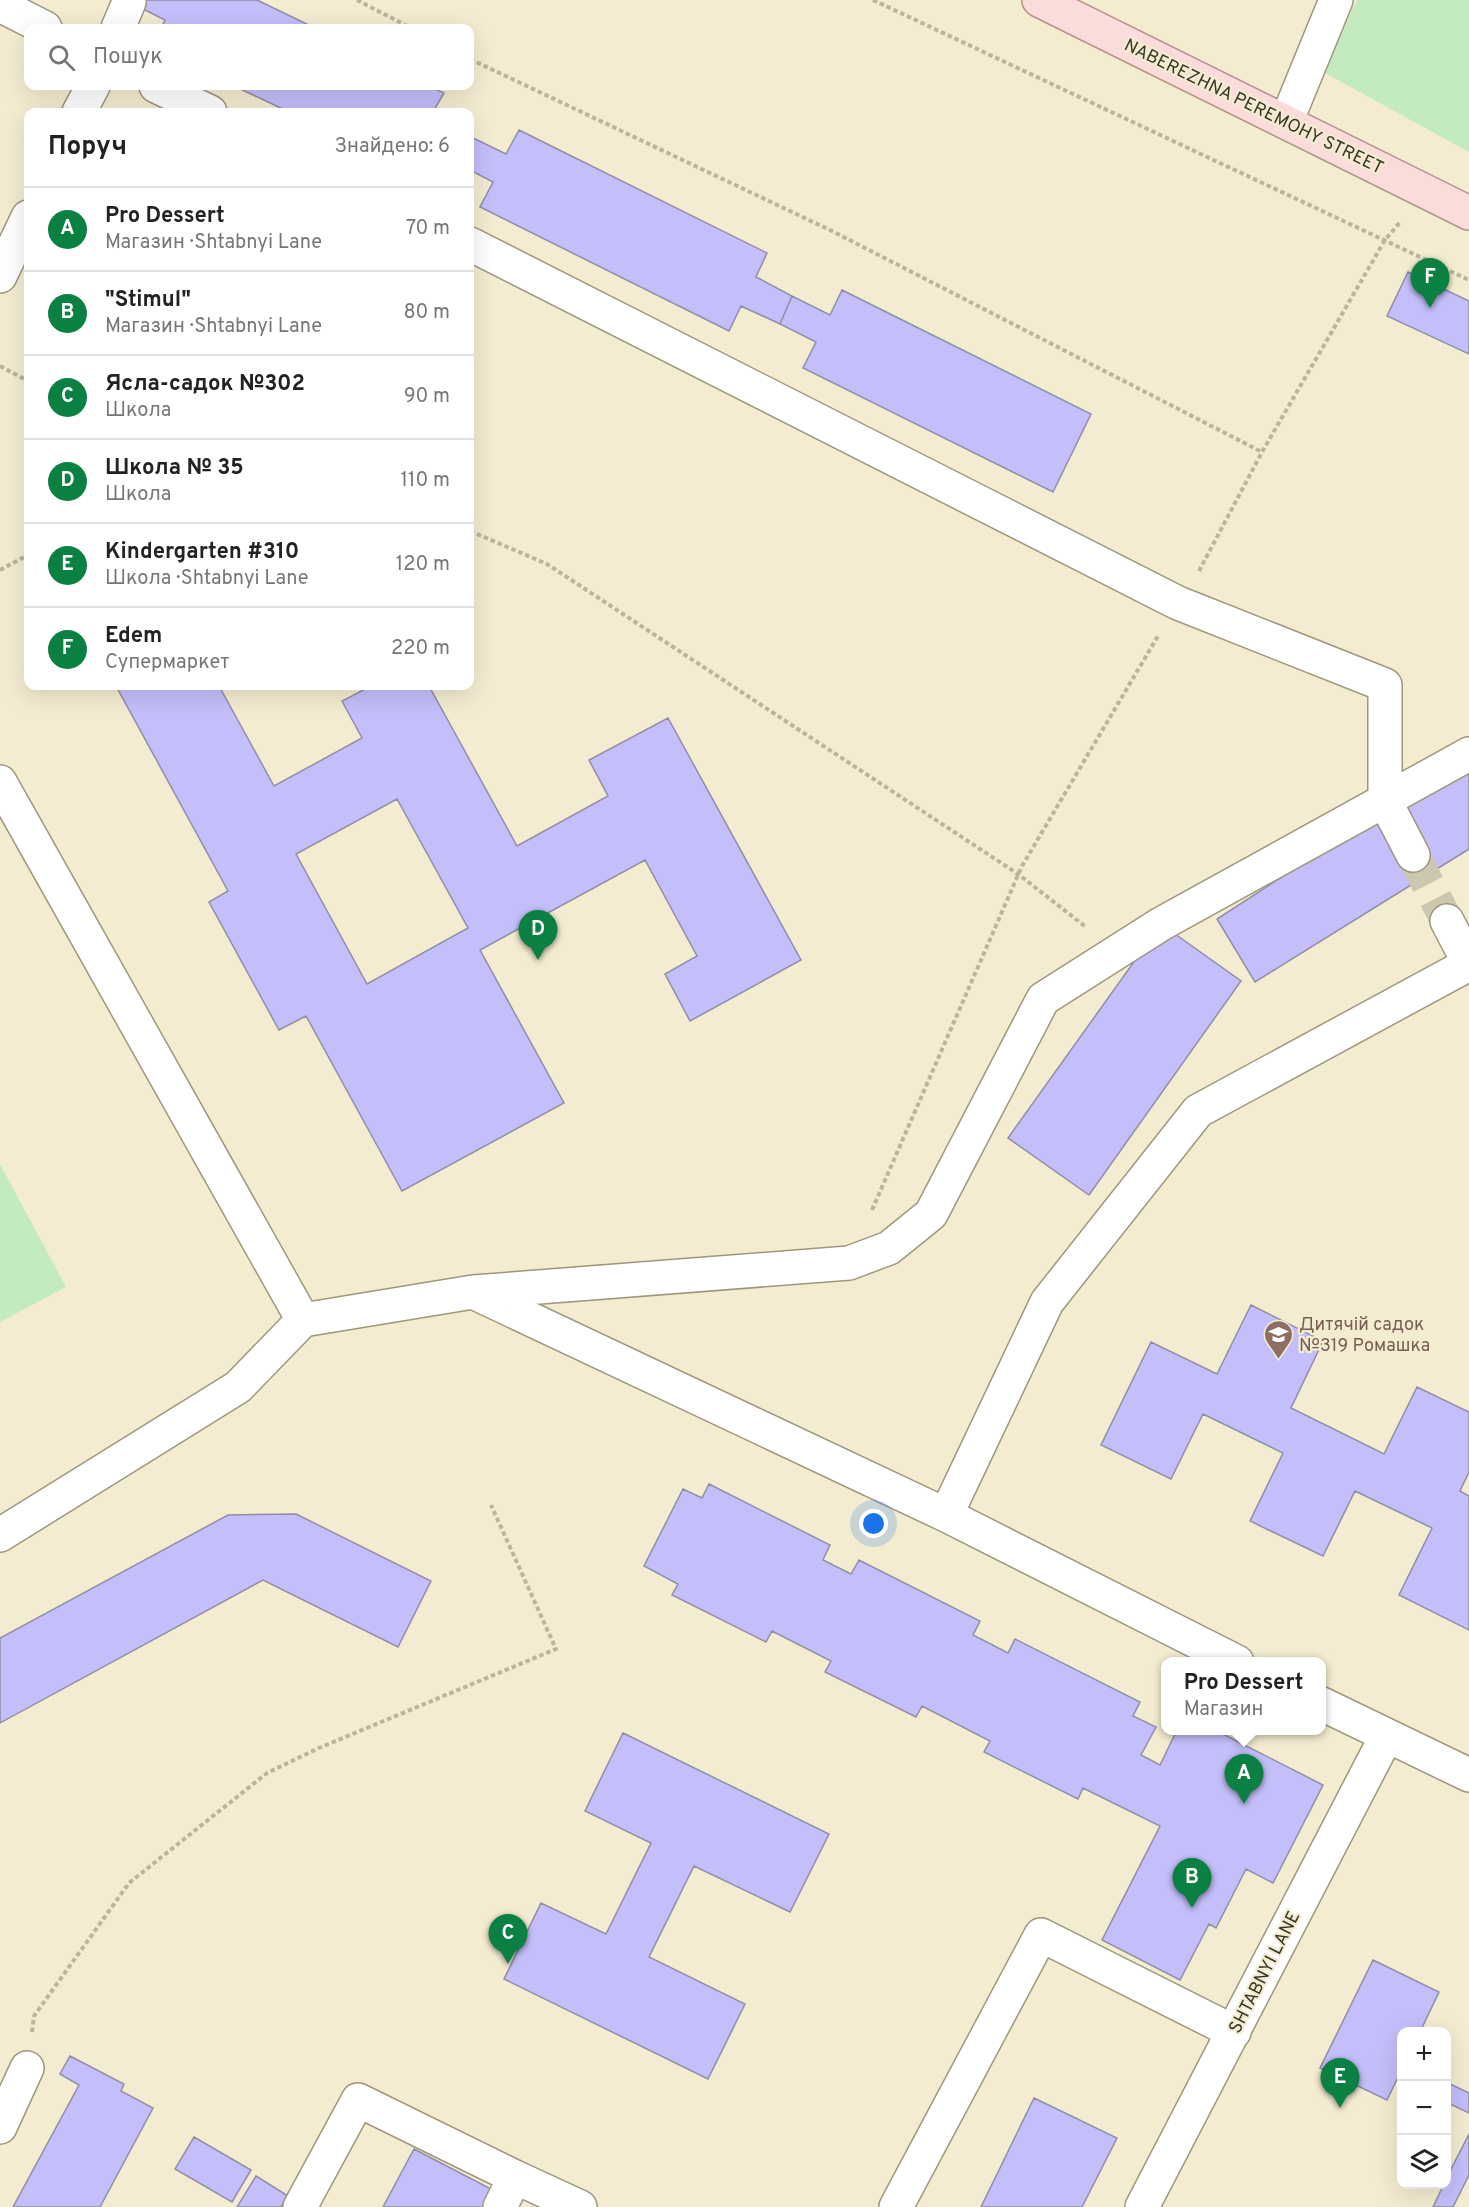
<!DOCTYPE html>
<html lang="uk">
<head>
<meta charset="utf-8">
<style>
	:root { --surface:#fff; --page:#f6f6f6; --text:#222; --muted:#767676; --line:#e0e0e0; --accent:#0b8043 }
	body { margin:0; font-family:Overpass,sans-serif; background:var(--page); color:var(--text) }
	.controls { position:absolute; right:18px; bottom:18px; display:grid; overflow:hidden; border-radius:12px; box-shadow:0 6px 24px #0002 }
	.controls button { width:54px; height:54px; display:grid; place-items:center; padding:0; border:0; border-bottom:2px solid var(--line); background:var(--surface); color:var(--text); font:30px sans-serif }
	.you { position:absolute; left:874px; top:1524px; width:21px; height:21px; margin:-15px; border:4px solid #fff; border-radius:50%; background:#1a73e8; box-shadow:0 0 0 9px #1a73e833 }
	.badge { display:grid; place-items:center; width:39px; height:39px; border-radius:50%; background:var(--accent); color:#fff; font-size:20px; font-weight:700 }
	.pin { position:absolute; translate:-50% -50px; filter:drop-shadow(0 2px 3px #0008) }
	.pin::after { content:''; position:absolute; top:32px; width:21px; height:18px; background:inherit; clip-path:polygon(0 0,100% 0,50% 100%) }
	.popup { position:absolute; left:1161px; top:1657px; width:165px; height:78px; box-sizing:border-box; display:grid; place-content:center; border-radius:12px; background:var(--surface); filter:drop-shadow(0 2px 4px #0005); font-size:20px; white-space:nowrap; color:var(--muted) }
	.popup b { font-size:22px; color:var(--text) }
	.popup::after { content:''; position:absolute; left:50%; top:100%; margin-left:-12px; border:12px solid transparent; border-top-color:var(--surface) }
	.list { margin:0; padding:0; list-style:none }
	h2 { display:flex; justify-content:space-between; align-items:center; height:78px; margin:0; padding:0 24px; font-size:26px }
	h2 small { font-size:20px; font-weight:400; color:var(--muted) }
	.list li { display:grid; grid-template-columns:39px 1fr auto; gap:18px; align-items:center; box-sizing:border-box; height:84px; padding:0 24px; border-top:2px solid var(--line) }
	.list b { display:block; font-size:22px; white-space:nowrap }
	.list p { margin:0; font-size:20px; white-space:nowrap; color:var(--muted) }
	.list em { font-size:20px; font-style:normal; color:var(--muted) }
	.icon { flex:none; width:33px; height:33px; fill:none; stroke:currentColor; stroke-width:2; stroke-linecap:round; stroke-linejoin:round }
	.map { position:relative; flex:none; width:1469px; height:2207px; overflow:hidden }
	.search { position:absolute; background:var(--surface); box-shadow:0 6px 24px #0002; left:24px; top:24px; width:450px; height:66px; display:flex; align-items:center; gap:15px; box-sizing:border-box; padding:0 21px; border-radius:12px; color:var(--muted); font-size:22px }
	.panel { position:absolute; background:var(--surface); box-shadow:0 6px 24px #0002; left:24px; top:108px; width:450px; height:582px; border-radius:12px }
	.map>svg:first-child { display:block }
	.green { fill:#c4ebc0 }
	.building { fill:#c4befa; stroke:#8f8ea7; stroke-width:1.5; fill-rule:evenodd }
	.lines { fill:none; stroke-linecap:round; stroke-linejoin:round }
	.minor-tunnel { stroke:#cec7b0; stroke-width:33; stroke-dasharray:33 16; stroke-linecap:butt }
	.minor-casing { stroke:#9f977d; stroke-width:36 }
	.major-casing { stroke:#b4928d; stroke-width:36 }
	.path { stroke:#bbb49e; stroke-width:4; stroke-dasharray:4.5 3; stroke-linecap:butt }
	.minor { stroke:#fff; stroke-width:33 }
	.major { stroke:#fadcdb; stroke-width:33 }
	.labels { text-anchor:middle; stroke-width:4.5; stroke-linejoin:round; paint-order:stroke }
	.street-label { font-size:18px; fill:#38352a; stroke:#f4ecd1 }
	.education-label { font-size:18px; fill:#785e54; stroke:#f4ecd1; text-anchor:start }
</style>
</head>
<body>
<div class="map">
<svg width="1469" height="2207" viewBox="0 0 1469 2207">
	<rect width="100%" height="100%" fill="#f4ecd1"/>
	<path class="green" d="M1357,0H1469V152L1323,72Z
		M0,1164L66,1287L0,1322Z"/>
	<path class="building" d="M130,0H257L315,28H161L165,20L129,2Z
		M234,86H429L444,93L433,112H289Z
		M519,130L767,253L756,277L792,296L780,324L741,306L729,331L480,207L493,182L470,170L471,137L506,154Z
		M1408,272L1469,301V354L1387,316Z
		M842,290L1091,414L1053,492L803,368L816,342L780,324L792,296L830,315Z
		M116,686H219L274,786L362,738L342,701L371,686H429L517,846L608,796L589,760L668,718L801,960L690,1021L665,974L697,956L645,860L480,950L564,1103L402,1191L306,1016L279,1030L209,902L228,891ZM397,799L468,928L367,984L296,854Z
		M1469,756V849L1255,982L1217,919Z
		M1161,924L1241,981L1089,1195L1008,1138Z
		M1251,1305L1323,1341L1291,1408L1384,1454L1417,1387L1469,1412V1472L1460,1491L1469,1496V1630L1399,1595L1432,1528L1355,1491L1323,1556L1250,1521L1283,1453L1203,1414L1171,1479L1101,1445L1151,1342L1217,1374Z
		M709,1484L830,1545L823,1560L851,1574L859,1560L980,1621L973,1635L1008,1653L1015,1639L1140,1702L1133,1716L1156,1727L1141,1755L1160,1765L1177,1730H1215L1323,1785L1273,1883L1246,1869L1216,1928L1209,1924L1180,1980L1102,1940L1160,1826L1083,1788L1078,1799L984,1752L990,1741L922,1706L916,1717L825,1672L831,1661L772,1631L766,1642L672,1595L678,1584L644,1566L683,1489L702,1498Z
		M296,1514L431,1581L398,1647L263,1580L0,1723V1638L228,1515Z
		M623,1733L829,1834L790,1912L694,1866L649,1957L745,2004L708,2079L504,1979L541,1903L606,1934L651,1843L585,1811Z
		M1373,1960L1439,1992L1420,2032H1402V2069L1387,2100L1320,2068Z
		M70,2056L124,2084L121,2091L153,2108L100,2207H13L79,2085L60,2074Z
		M1446,2082L1469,2093V2113L1446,2102Z
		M1034,2098L1117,2138L1082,2207H981Z
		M1469,2134V2175L1453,2207H1433L1444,2184H1446V2179Z
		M194,2137L251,2170L232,2202L175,2169Z
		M414,2149L495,2191L487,2207H383Z
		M256,2176L288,2196L281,2207H237Z"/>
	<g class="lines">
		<path class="minor-tunnel" d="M1413,855L1447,921"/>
		<defs>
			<path id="minor" d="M0,5L45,28
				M118,28L129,2
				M156,86L210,112
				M79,112L93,86
				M1286,122L1336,0
				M470,244L1178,603L1385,685V801L1413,855
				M0,276L28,217
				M0,782L303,1320
				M1447,921L1469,963
				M474,1292L849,1263L889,1248L931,1214L1043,999L1161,924L1469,754
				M946,1515L1047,1302L1198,1111L1469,964
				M0,1535L238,1387L303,1320L473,1292L946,1515L1237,1662
				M1322,1704L1469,1775
				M0,2127L27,2068
				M300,2207L358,2100L515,2177
				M500,2207L515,2177L580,2207
				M896,2207L1041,1935L1234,2032
				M1142,2207L1386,1737"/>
			<path id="major" d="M1039,0L1469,213"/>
		</defs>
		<use href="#minor" class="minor-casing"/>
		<use href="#major" class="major-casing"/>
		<path class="path" d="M357,0L411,28
			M873,0L1469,280
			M470,59L832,231L1262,452
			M0,366L28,381
			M470,531L547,564L1018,874L1086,927
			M0,570L28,555
			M1199,571L1262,452L1385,240L1400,222
			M872,1210L1022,866L1158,636
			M32,2032L34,2016L129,1883L267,1773L319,1748L556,1649L491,1505"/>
		<use href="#minor" class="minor"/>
		<use href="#major" class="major"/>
	</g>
	<defs>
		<symbol id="school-pin" viewBox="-11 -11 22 30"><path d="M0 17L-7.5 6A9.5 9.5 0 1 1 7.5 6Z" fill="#8d6e63" stroke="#f4ecd1"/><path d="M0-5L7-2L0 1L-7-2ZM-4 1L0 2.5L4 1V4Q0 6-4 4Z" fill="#fff"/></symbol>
	</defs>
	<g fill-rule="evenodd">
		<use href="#school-pin" x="1262" y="1318" width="33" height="45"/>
	</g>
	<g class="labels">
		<g class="street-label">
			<text transform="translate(1254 106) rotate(26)" y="6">NABEREZHNA PEREMOHY STREET</text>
			<text transform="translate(1264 1972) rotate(-63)" y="6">SHTABNYI LANE</text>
		</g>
		<g class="education-label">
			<text x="1299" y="1330">Дитячій садок<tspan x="1299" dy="21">№319 Ромашка</tspan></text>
		</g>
	</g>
</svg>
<div class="controls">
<button>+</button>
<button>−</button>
<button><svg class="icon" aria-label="layers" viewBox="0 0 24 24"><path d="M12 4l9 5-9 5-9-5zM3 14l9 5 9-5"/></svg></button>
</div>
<div class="you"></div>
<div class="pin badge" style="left:1244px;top:1804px">A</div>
<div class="popup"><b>Pro Dessert</b>Магазин</div>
<div class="pin badge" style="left:1192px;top:1908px">B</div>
<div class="pin badge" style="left:508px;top:1964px">C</div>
<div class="pin badge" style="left:538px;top:960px">D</div>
<div class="pin badge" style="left:1340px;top:2108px">E</div>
<div class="pin badge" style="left:1430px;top:308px">F</div>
<div class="search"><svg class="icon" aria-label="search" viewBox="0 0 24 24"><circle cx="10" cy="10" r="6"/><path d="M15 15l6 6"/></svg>Пошук</div>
<section class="panel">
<h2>Поруч<small>Знайдено: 6</small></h2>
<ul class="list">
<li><span class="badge">A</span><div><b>Pro Dessert</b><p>Магазин · Shtabnyi Lane</p></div><em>70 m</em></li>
<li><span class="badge">B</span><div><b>&quot;Stimul&quot;</b><p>Магазин · Shtabnyi Lane</p></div><em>80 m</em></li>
<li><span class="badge">C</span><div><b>Ясла-садок №302</b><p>Школа</p></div><em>90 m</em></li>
<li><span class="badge">D</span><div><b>Школа № 35</b><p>Школа</p></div><em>110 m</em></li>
<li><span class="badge">E</span><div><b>Kindergarten #310</b><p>Школа · Shtabnyi Lane</p></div><em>120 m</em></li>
<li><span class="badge">F</span><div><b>Edem</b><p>Супермаркет</p></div><em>220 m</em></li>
</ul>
</section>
</div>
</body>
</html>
